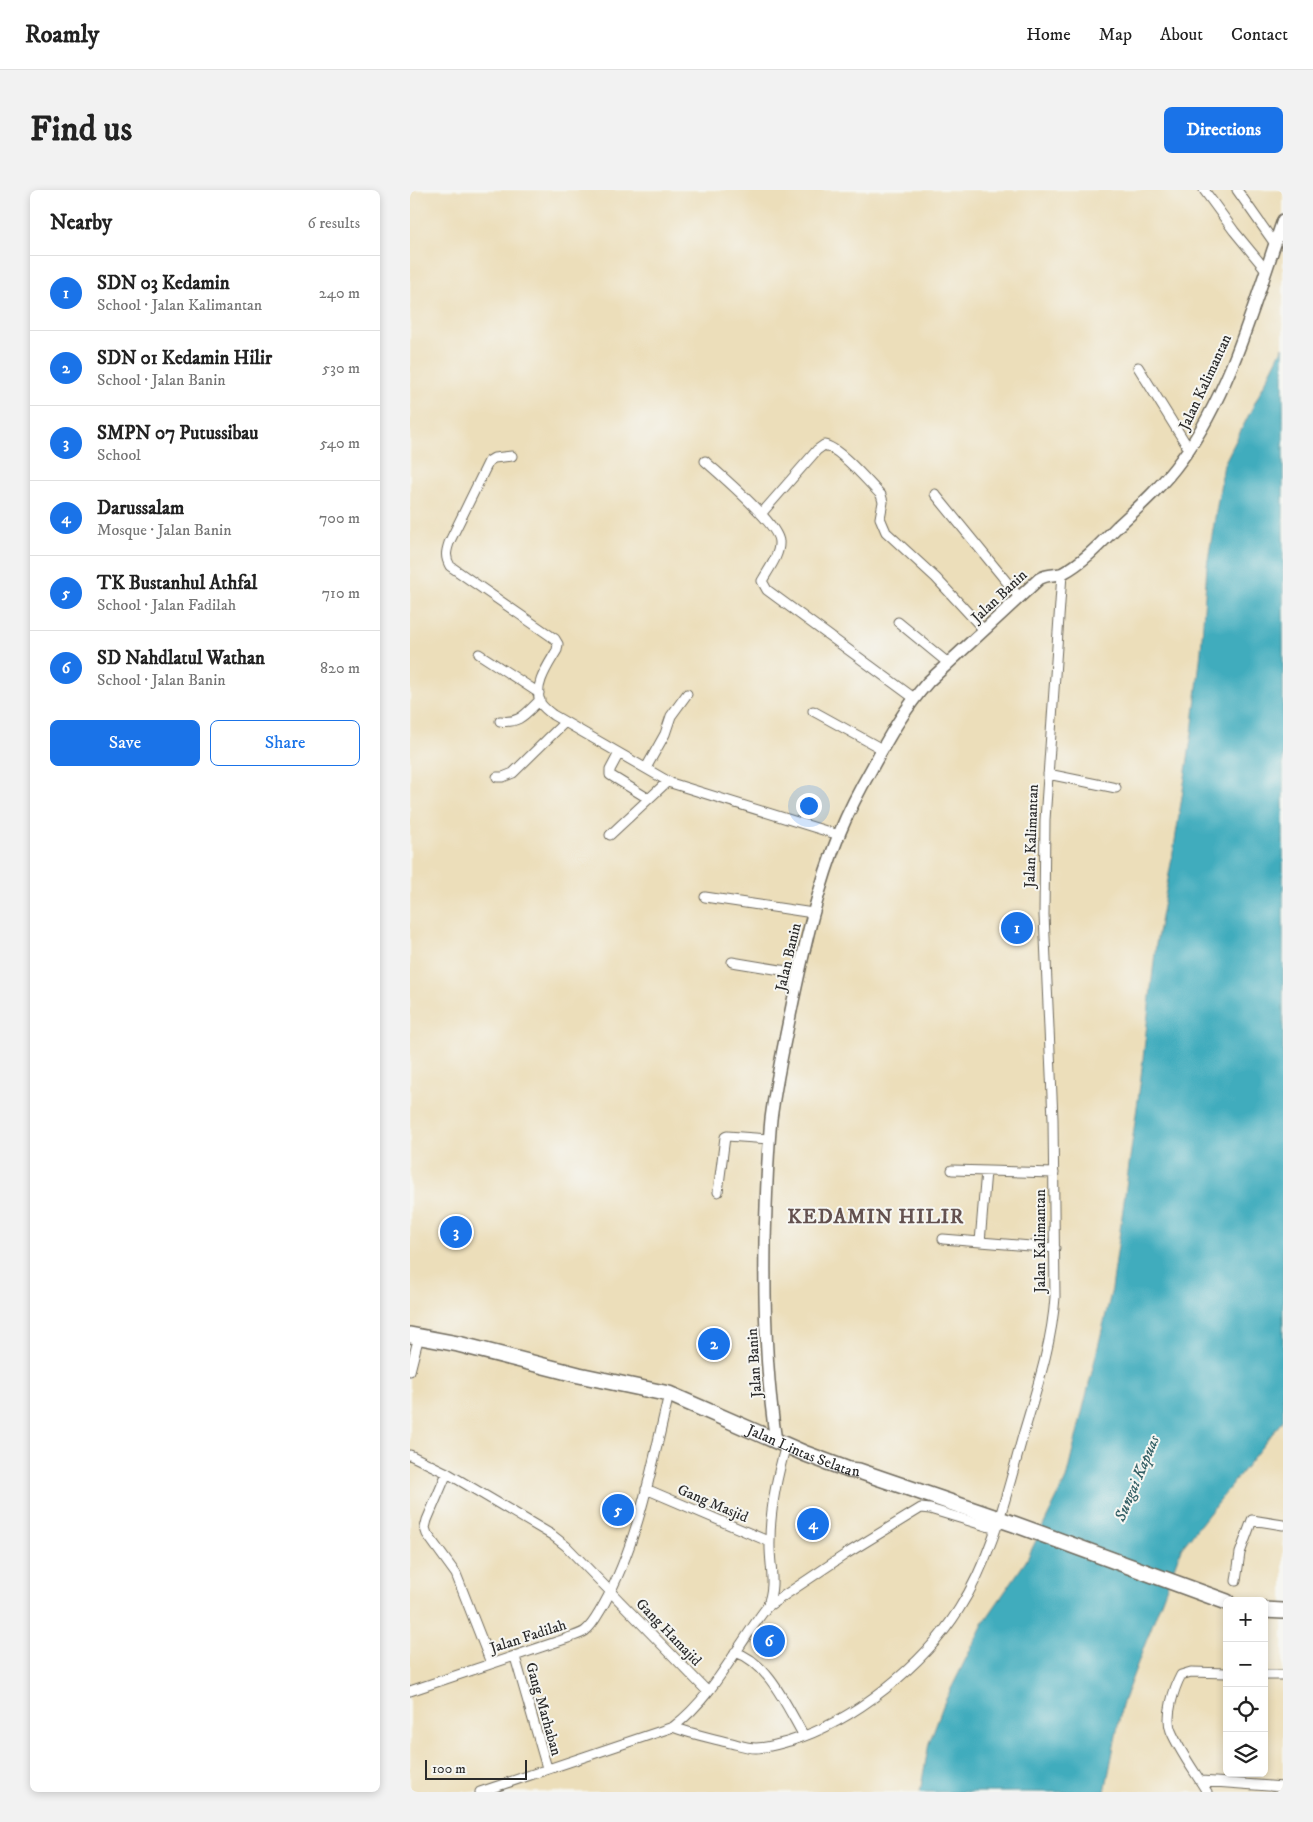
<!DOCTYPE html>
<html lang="en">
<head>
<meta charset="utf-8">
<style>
	:root { --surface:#fff; --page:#f2f2f2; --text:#222; --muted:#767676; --line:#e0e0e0; --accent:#1a73e8 }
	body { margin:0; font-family:"IM FELL DW Pica",serif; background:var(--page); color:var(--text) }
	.controls { position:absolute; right:15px; bottom:15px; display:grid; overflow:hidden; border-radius:8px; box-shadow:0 2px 8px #0003 }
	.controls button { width:45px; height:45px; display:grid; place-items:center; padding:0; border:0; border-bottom:1px solid var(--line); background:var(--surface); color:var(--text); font:25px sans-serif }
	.scale { position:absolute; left:15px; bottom:12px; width:102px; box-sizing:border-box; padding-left:5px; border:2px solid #2b2b2b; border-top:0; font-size:14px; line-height:18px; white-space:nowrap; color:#2b2b2b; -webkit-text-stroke:4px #f6f6f2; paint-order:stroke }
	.you { position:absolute; left:398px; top:615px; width:18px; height:18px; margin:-12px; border:4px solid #fff; border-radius:50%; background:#1a73e8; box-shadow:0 0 0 8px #1a73e833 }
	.badge { display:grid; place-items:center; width:32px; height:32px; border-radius:50%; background:var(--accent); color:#fff; font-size:16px; font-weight:700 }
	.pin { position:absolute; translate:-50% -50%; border:2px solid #fff; box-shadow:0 1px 5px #0006 }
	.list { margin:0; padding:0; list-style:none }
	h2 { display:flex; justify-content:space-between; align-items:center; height:65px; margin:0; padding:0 20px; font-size:21px }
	h2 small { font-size:16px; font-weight:400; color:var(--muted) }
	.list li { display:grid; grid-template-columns:32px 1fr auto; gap:15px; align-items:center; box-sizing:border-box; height:75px; padding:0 20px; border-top:1px solid var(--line) }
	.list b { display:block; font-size:19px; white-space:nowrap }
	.list p { margin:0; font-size:16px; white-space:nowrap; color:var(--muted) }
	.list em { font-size:16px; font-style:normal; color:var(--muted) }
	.actions { display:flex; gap:10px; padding:15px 20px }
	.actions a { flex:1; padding:11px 0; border:1px solid var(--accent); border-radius:8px; text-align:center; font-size:18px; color:var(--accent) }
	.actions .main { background:var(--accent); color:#fff }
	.icon { flex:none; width:28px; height:28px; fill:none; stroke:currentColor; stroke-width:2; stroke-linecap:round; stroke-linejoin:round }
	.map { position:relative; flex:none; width:873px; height:1602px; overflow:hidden; border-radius:8px }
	header { display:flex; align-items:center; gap:30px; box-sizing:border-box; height:70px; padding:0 25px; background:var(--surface); border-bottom:1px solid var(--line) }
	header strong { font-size:24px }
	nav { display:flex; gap:28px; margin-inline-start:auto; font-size:18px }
	.intro { display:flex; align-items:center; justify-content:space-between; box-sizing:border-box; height:120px; padding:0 30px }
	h1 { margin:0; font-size:35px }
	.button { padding:12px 22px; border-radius:8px; background:var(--accent); color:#fff; font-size:18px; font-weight:700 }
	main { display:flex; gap:30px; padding:0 30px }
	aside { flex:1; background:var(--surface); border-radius:8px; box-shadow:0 2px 8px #0003 }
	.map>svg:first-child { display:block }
	.water { fill:#3facbd; stroke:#356c74 }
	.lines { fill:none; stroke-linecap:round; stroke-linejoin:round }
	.street-casing { stroke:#6f6a5d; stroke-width:11 }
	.secondary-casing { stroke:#6f6a5d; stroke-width:14 }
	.highway-casing { stroke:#6f6a5d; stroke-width:18 }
	.street { stroke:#fff; stroke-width:9 }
	.secondary { stroke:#fff; stroke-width:11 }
	.highway { stroke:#fff; stroke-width:15 }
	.labels { text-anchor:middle; stroke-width:4; stroke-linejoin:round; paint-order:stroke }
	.street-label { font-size:15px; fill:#2b2b2b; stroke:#f6f6f2 }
	.water-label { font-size:16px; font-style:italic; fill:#335f65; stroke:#f6f6f2 }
	.district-label { font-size:20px; font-weight:bold; letter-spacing:1px; fill:#63514f; stroke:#f6f6f2 }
</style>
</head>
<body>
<header>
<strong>Roamly</strong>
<nav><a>Home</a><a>Map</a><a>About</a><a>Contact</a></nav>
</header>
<div class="intro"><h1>Find us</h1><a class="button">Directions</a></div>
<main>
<aside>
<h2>Nearby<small>6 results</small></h2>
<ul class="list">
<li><span class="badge">1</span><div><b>SDN 03 Kedamin</b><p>School · Jalan Kalimantan</p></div><em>240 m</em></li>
<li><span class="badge">2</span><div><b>SDN 01 Kedamin Hilir</b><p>School · Jalan Banin</p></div><em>530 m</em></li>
<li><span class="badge">3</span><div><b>SMPN 07 Putussibau</b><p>School</p></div><em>540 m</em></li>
<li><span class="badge">4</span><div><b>Darussalam</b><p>Mosque · Jalan Banin</p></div><em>700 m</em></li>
<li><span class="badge">5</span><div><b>TK Bustanhul Athfal</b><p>School · Jalan Fadilah</p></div><em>710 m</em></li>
<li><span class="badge">6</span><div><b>SD Nahdlatul Wathan</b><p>School · Jalan Banin</p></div><em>820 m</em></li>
</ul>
<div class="actions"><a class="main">Save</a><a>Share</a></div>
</aside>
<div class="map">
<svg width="873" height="1602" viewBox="0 0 873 1602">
	<rect width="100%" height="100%" fill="#f6f6f2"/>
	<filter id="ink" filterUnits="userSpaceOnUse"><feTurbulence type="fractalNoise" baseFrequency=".02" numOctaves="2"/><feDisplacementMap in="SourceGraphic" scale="10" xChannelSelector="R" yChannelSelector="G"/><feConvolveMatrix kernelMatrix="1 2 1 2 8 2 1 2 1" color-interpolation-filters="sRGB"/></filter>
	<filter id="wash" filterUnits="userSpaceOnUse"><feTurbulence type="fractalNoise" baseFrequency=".0096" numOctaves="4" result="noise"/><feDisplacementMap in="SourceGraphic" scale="20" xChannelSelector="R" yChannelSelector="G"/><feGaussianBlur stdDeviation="1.12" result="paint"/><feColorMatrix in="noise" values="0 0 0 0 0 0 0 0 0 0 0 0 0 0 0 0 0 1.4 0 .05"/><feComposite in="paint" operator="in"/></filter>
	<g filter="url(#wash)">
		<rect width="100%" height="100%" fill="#ecdeba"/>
		<path class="water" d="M873,157V1230L771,1359L712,1515L695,1602H510L519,1553L534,1513L574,1432L616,1371L656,1289L702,1099L730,895L746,754L764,657L782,543L791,461L797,376L814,274Z"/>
	</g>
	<g filter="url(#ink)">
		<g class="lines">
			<defs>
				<path id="street" d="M794,0L824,41L856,80
					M827,0L865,54
					M728,177L779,259
					M102,266L84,268L79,271L39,353C36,362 35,367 40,376L145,449L148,454L147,460C139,474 122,497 131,514C134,518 139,522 143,525L261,593L429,645
					M295,271C310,285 369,334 369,352C370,365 358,380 352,391L357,400L504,508
					M525,304L609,407
					M351,324L407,260L414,255C429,257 459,293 471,305L473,312L470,328L476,342L526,388L574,440
					M488,432L538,473
					M69,464L129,503
					M403,521L472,559
					M90,531C110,534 116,523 130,510
					M209,563L200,580V585L239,609
					M236,578L255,544L261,526L277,504
					M638,584L706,598
					M87,587H93L103,583L155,532
					M200,645L258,591
					M295,707L403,723
					M322,772L389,783
					M542,980L644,983
					M308,1002L315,947L317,946L359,949
					M533,1049L645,1058
					M570,1052L576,981
					M0,1181L9,1146
					M0,1265L37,1283L142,1345L156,1356L298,1502
					M37,1283L17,1330L15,1338L17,1344L46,1384L81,1473
					M236,1299L360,1352
					M826,1391L830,1363L842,1330L873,1335
					M357,1417L436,1364L511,1318L520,1319L586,1339
					M325,1462C358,1472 377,1517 394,1546
					M105,1467L137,1578
					M854,1485H873
					M0,1501L158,1448C163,1446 171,1444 175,1441C183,1435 188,1424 193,1416C229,1351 242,1275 259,1204
					M263,1537C281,1544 298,1547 317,1552C327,1554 336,1558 346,1558C357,1558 369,1554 380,1551C443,1532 514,1475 549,1419C583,1366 597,1302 614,1242C627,1198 642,1153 645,1107L643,929L634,725L635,630L652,384
					M791,1591L873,1597
					M70,1602L263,1537C304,1506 326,1457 357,1417C367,1393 359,1376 360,1351C360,1320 367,1286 376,1255
					M797,1602C785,1582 770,1562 761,1541C755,1527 764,1498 771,1485L781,1482L817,1483"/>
				<path id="secondary" d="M366,1251C356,1186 354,1119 355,1052C356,1011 357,970 361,929C366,890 375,850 383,811C395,754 408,696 430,642C439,620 450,599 462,578C478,548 495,518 518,492L629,389C638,383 648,386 653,383C674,372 692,352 708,336C730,316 754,294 771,270C820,204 846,108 873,30"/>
				<g id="highway">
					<path id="s1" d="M0,1145L48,1154L169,1185L259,1204L396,1264L439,1280L449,1281L604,1334L817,1412"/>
					<path d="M854,1420L873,1421"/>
				</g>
			</defs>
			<use href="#street" class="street-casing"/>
			<use href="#secondary" class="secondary-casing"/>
			<use href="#highway" class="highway-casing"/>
			<use href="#street" class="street"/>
			<use href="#secondary" class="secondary"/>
			<use href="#highway" class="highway"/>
		</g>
	</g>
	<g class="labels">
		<g class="street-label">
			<text transform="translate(795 192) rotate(-65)" y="5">Jalan Kalimantan</text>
			<text transform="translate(589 406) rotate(-43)" y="5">Jalan Banin</text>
			<text transform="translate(621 646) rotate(-88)" y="5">Jalan Kalimantan</text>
			<text transform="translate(378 767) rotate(-77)" y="5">Jalan Banin</text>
			<text transform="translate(630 1051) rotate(-90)" y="5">Jalan Kalimantan</text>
			<text transform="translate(344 1173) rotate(-94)" y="5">Jalan Banin</text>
			<text dy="5" stroke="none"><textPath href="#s1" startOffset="412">Jalan Lintas Selatan</textPath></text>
			<text transform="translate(303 1313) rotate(23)" y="5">Gang Masjid</text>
			<text transform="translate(259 1442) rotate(46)" y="5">Gang Hamajid</text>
			<text transform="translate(118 1446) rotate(-18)" y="5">Jalan Fadilah</text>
			<text transform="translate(134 1519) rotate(74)" y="5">Gang Marhaban</text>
		</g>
		<g class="water-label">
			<text transform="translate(726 1288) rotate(-67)" y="6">Sungai Kapuas</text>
		</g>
		<g class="district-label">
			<text x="466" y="1033">KEDAMIN HILIR</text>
		</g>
	</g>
</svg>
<div class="controls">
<button>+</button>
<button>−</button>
<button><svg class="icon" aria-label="locate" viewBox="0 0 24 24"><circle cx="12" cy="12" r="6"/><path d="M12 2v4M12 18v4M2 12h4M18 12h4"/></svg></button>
<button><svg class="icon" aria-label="layers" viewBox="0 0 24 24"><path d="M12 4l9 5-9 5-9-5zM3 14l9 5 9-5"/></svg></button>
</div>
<div class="scale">100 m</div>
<div class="you"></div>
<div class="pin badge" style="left:607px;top:738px">1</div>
<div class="pin badge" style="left:304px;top:1154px">2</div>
<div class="pin badge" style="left:46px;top:1042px">3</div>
<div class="pin badge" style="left:403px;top:1334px">4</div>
<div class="pin badge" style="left:208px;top:1320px">5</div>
<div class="pin badge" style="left:359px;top:1451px">6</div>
</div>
</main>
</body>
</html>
